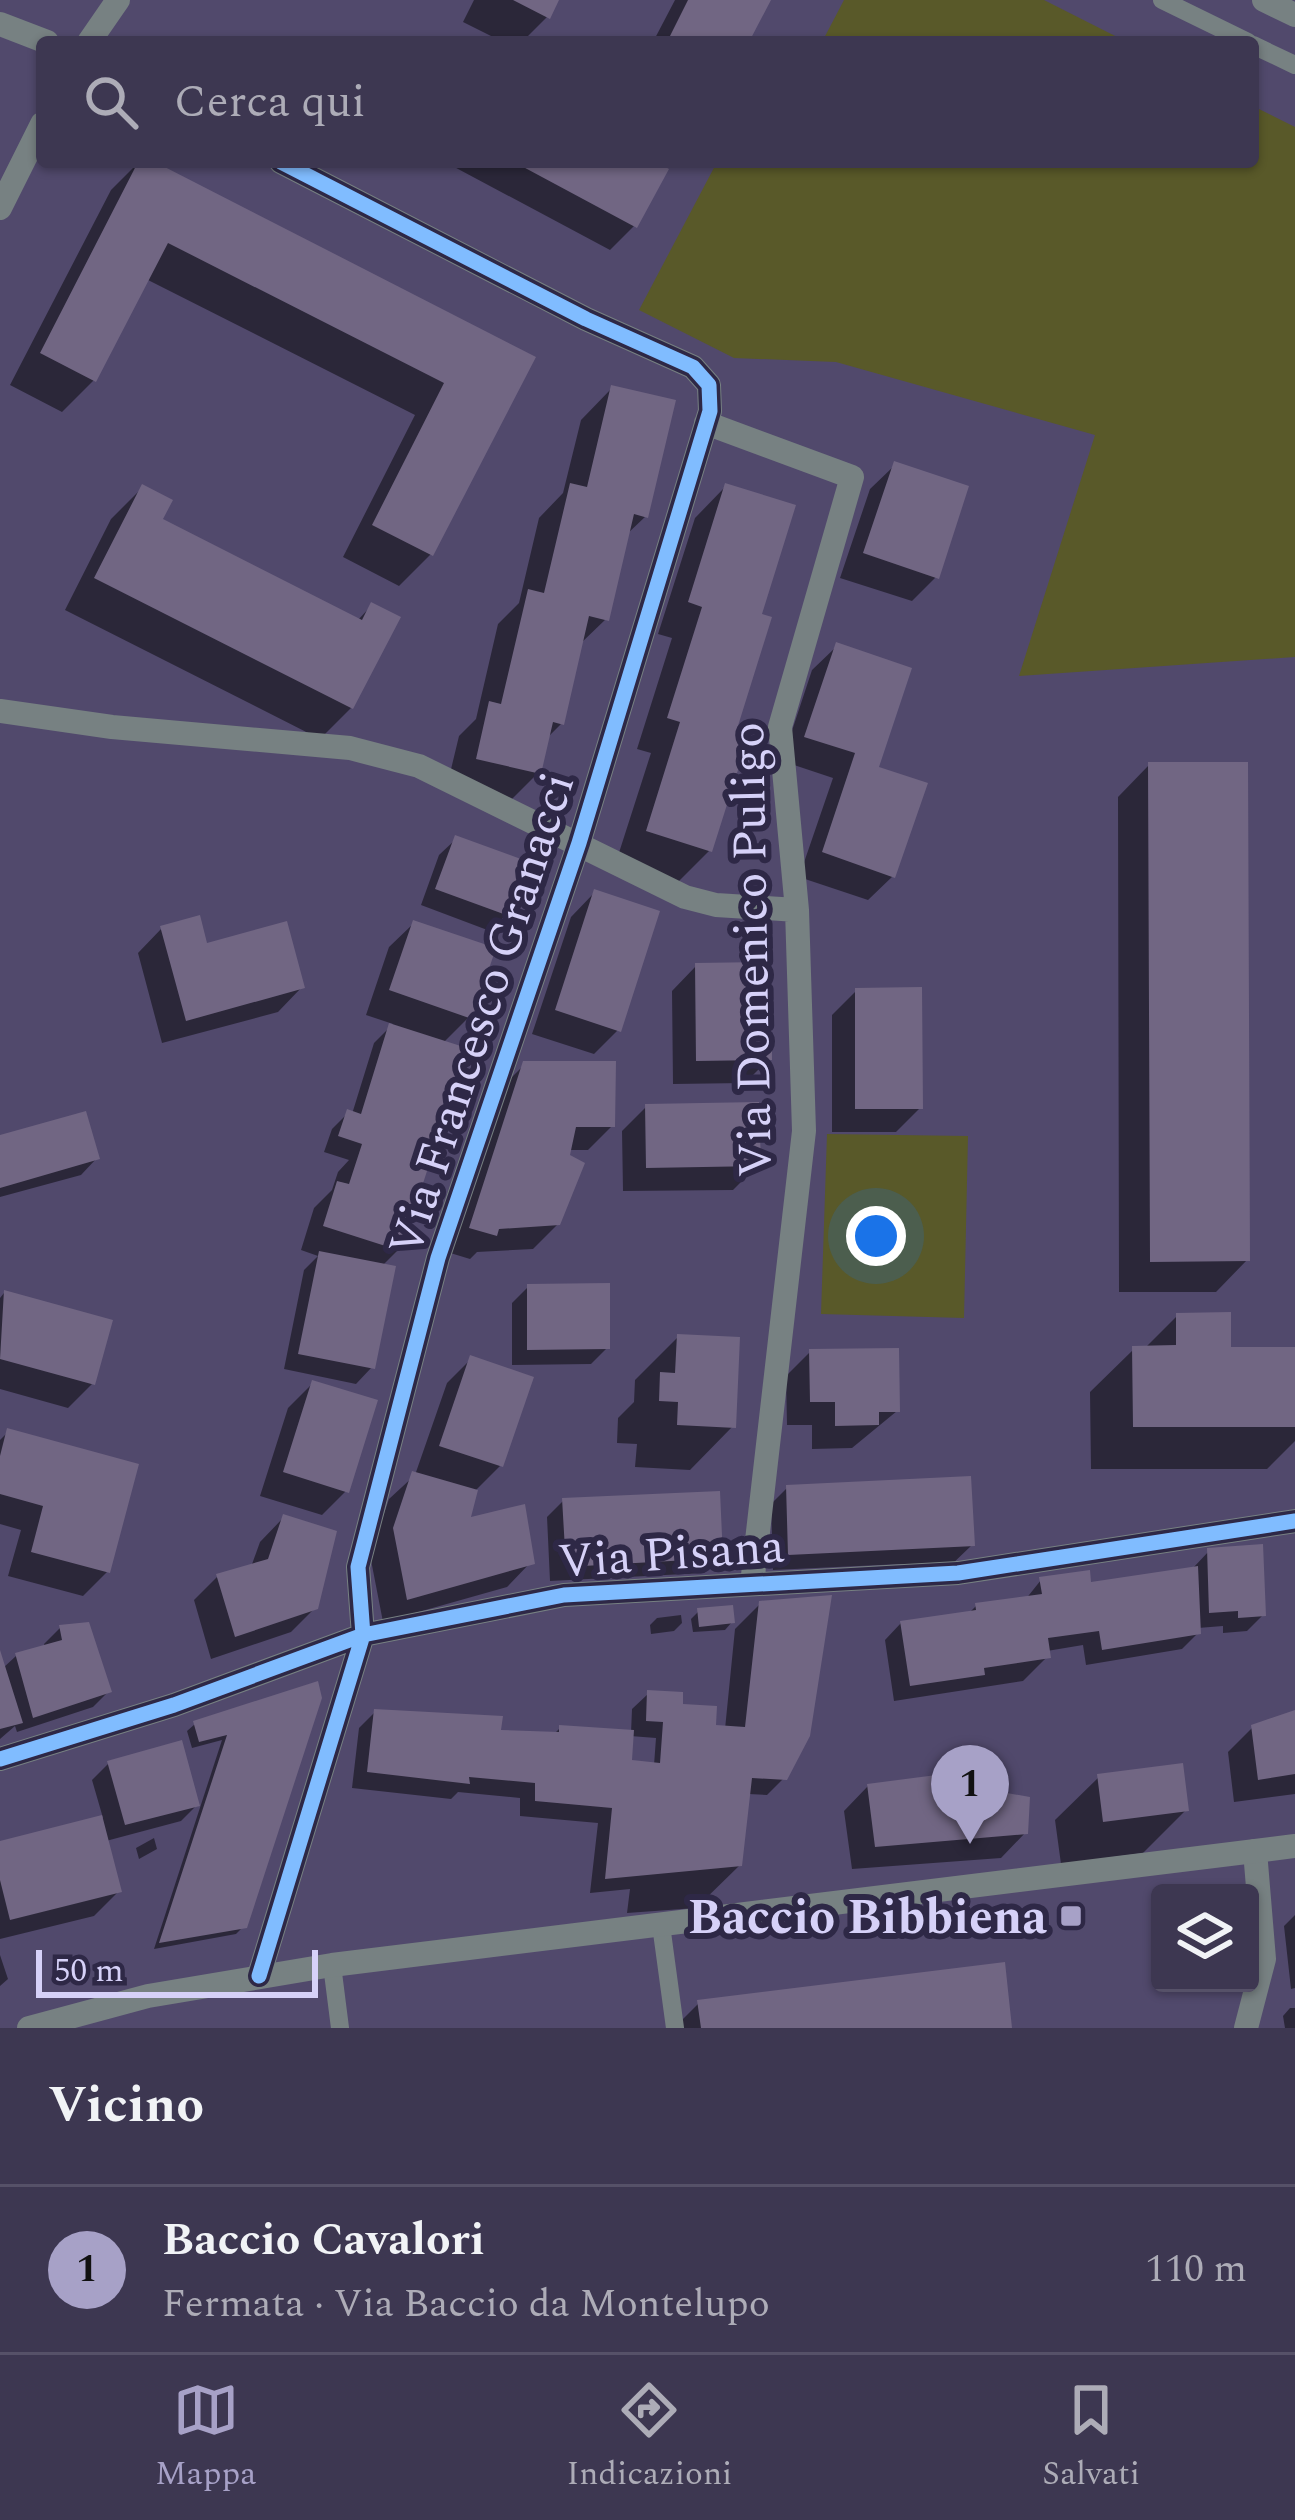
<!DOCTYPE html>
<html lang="it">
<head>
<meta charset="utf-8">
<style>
	:root { --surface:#3d3751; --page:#48425b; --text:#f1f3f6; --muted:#adacb7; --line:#565168; --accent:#a7a1c7 }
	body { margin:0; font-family:Spectral,serif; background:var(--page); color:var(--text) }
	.controls { position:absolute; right:36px; bottom:36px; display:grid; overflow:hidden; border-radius:12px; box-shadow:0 3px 9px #0004 }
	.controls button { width:108px; height:108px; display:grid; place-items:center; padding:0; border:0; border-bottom:3px solid var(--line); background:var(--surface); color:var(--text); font:60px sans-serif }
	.scale { position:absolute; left:36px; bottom:30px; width:282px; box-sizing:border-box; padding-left:12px; border:6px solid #d6d1f8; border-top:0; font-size:33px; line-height:42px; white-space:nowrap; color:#d6d1f8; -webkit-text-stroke:9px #2e2846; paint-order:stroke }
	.you { position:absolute; left:876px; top:1236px; width:42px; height:42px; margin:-30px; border:9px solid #fff; border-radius:50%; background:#1a73e8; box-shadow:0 0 0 18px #1a73e833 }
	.badge { display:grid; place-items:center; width:78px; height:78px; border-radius:50%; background:var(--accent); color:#111; font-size:39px; font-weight:700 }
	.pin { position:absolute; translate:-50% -99px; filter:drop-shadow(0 3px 6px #0008) }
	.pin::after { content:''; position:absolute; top:63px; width:42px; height:36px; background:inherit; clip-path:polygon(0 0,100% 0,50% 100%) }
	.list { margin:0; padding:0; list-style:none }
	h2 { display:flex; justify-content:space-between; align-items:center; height:156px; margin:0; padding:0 48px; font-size:51px }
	h2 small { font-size:39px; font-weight:400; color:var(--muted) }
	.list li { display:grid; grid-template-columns:78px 1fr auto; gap:36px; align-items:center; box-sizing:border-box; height:168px; padding:0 48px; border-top:3px solid var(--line) }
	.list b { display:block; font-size:45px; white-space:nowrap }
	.list p { margin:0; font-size:39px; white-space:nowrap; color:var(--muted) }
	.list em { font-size:39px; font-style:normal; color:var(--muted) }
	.icon { flex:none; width:66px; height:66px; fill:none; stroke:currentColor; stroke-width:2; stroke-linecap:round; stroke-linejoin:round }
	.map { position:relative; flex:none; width:1295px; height:2028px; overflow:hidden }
	.search { position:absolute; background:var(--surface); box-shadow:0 3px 9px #0004; left:36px; right:36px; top:36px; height:132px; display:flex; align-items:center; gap:30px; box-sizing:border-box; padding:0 42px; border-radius:12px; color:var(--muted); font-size:45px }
	.sheet { height:324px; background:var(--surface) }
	nav { display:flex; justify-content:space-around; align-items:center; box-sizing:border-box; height:168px; border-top:3px solid var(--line); background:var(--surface); font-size:33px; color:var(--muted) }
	nav a { display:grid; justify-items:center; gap:6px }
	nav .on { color:var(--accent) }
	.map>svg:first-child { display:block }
	.green { fill:#595929 }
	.shadow { fill:#0007; fill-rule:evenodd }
	.building { fill:#716683 }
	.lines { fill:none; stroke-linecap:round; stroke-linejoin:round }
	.service { stroke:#778182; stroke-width:18 }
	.minor { stroke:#778182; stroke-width:24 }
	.tertiary { stroke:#778182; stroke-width:24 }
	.cycleway-casing { stroke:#2e2846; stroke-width:22 }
	.cycleway { stroke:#80bcff; stroke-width:15 }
	.poi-dot { fill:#a7a1c7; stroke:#2e2846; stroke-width:4.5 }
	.labels { text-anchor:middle; stroke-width:12; stroke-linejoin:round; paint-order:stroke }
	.street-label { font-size:48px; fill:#d6d1f8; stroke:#2e2846 }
	.poi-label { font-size:48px; font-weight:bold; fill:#d6d1f8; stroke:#2e2846; text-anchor:end }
</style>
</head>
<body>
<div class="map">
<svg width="1295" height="2028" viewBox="0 0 1295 2028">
	<rect width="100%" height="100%" fill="#51496c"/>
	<path class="green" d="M844,0H1044L1127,42H822Z
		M1253,106L1295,127V657L1019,676L1095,435L836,362L734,358L639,310L717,162H747L758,168L761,162H1253Z
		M827,1134L968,1136L964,1318L821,1314Z"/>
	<path class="shadow" d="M474,0H556L547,17L522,42H503L463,22Z
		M675,0H767L746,42H653Z
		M139,162H148L532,358L431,554L399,586L343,557L415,415L146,279L94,380L62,412L10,385L111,190Z
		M445,162H650L634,226L610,250Z
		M612,388L646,516L625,536L606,619L579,645L561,724L547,738L539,772L507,804L446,790L459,736L476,719L498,624L519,603L539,518L563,493L581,420Z
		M895,465L936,577L912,601L840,578L870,489Z
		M726,486L758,616L710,850L678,882L616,862L651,753L637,749L672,638L658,634L695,518Z
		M142,488L159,521L357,621L372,605L351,708L320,739L65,610L111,519Z
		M837,646L875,769L893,876L868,900L799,877L833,778L782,761L812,670Z
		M1149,765L1247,1260L1216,1292H1119L1118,797Z
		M456,839L506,915L490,931L421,905L439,855Z
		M595,892L618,1030L594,1054L532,1034L571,917Z
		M414,923L469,1017L443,1043L399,1249L382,1266L372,1367L356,1384L284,1369L304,1270L318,1256L301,1250L314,1208L332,1190L338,1172L349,1160L324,1152L332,1129L348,1113L352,1114L374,1043L393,1024L366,1015L389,947Z
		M162,928L205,947L302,987L278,1012L162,1043L138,953Z
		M696,966L769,1059L745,1083L673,1084L672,991Z
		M856,991L920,1108L896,1132H832V1015Z
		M525,1064L612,1126L588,1150H568L558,1224L533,1249L477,1252L470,1259L447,1252L500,1089Z
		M646,1107L758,1165L733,1190L623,1191L622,1131Z
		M0,1138L97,1158L81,1175L0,1197Z
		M528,1287L607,1348L591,1364L512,1365V1303Z
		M4,1293L92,1384L68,1408L0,1389V1298Z
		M1177,1316L1228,1350H1295V1441L1267,1469H1091L1090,1392L1134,1349H1144Z
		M678,1337L733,1426L690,1470L635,1467L637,1444L617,1443L618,1418L634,1402L635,1380Z
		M810,1352L897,1411L852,1448L812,1449V1425H787L786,1376Z
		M471,1359L500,1466L474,1492L467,1521L531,1562L507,1587L383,1622L370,1555L389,1499L415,1475L447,1383Z
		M313,1383L346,1491L322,1515L260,1496L288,1408Z
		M8,1432L107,1572L83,1596L8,1576L21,1530L0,1524V1440Z
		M787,1488L972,1545L947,1569L902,1564L773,1570L771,1504Z
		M563,1501L720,1557L704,1573L550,1581L547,1517Z
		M284,1517L316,1607L291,1632L211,1659L194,1600L218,1576L251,1567L260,1542Z
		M1209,1551L1263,1615L1247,1631L1223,1633V1626L1198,1628V1633L1182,1649L1086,1665L1083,1645L1047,1651V1657L1023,1681L894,1701L885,1640L901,1623L968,1614L976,1606L1025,1600L1041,1580L1089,1585L1193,1568Z
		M760,1604L784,1778L767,1795L748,1794L740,1865L696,1908L627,1913L630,1889L590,1893L598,1823L520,1816V1798L458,1792L451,1799L352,1788L359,1728L375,1712L498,1733L553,1735L560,1728L631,1733L632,1709L649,1693L680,1706L713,1728L725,1729L735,1629ZM630,1736L656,1738L654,1765L629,1762Z
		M699,1611L732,1622L725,1630L693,1632L691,1619Z
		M681,1615L682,1623L674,1631L651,1634L650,1625L657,1618Z
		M60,1628L109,1691L93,1707L17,1732L15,1726L0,1739V1656L3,1668L16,1656L45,1648L44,1644Z
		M316,1685L244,1926L236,1934L154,1949L222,1740L192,1748L187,1731L195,1724Z
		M1295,1713V1794L1234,1802L1228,1752L1253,1727Z
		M108,1764L197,1805L181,1821L106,1841L119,1891L94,1916L0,1939V1844L103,1818L92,1780Z
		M1099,1777L1186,1810L1143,1853L1061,1864L1055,1820Z
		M868,1786L974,1787L1025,1833L1001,1858L852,1869L844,1811Z
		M154,1838L157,1849L139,1859L136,1848Z
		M1295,1915V1988L1291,1989L1284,1926Z
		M0,1955L8,1979L0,1986Z
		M699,2003L1009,2028H674Z
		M1290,2008H1295V2028H1285L1283,2016Z"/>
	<path class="building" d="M513,0H559L550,19Z
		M688,0H771L749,42H667Z
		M138,162H155L536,357L433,556L372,525L444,383L168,243L96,382L40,353Z
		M514,162H657L669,169L637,228Z
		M611,385L676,400L648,518L634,514L609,621L589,616L564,725L553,722L541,774L476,759L489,701L501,704L528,589L544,593L570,483L587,487Z
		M894,461L969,486L939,579L863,553Z
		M725,483L796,505L762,614L772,617L737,729L750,732L712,852L646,831L680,722L667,718L702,607L688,602Z
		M142,484L173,500L163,519L362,620L371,602L401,617L353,709L94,578Z
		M836,642L912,668L879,767L928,783L895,878L822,852L855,753L804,737Z
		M1148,762H1248L1250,1261L1150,1262Z
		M455,835L529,862L509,916L435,889Z
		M594,889L660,911L621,1032L555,1010Z
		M200,915L207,943L287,921L305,988L186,1021L160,926Z
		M413,920L496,948L472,1019L389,990Z
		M771,962L772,1060L696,1061L695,963Z
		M922,987L923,1109H855V988Z
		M389,1023L467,1048L401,1251L323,1226L337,1181L349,1184L362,1144L338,1136L347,1109L361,1114Z
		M523,1061H616L615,1127H576L570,1155L585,1163L560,1225L499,1229L497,1236L469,1228Z
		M759,1102L761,1166L646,1168L645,1104Z
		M86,1111L100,1159L0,1188V1135Z
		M319,1251L396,1266L375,1369L298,1354Z
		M610,1283V1349L527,1350V1284Z
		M4,1290L113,1320L95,1385L0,1359Z
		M1231,1312V1347H1295V1427H1133L1132,1346L1176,1345V1313Z
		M677,1334L740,1337L736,1428L677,1425L678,1402L659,1401L660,1372L675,1373Z
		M899,1348L900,1412H879V1425L835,1426V1402H810L809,1349Z
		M470,1355L534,1377L503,1467L439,1446Z
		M312,1380L378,1400L349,1493L283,1472Z
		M7,1428L139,1464L110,1573L31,1552L43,1506L0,1494V1456Z
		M412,1471L478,1490L471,1517L525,1504L535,1564L407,1600L393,1528Z
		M971,1476L975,1546L788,1555L786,1485Z
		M720,1491L723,1558L566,1567L562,1498Z
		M283,1514L337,1531L318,1609L235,1637L216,1574L268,1559Z
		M1263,1544L1266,1616L1238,1618V1611L1209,1613L1207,1548Z
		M1198,1566L1201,1634L1102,1650L1099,1631L1048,1638L1051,1658L984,1668L985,1675L910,1686L900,1621L976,1610L975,1603L1042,1594L1039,1577L1090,1570L1091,1582Z
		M832,1595L810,1736L787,1780L752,1778L742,1866L605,1879L612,1808L535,1801V1783L469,1777L470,1784L367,1772L374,1709L503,1716L501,1730L559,1732V1725L634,1730L632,1760L660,1763L663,1722L646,1721L647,1690L683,1692V1704L717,1706L716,1725L745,1727L759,1601Z
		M733,1605L735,1623L699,1627L697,1608Z
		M89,1622L112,1692L33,1718L15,1653L62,1640L59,1625Z
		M0,1650L23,1723L0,1729Z
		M318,1681L322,1698L247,1928L159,1943L227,1735L199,1742L193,1721Z
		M1295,1710V1774L1258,1780L1251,1725Z
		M182,1740L200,1806L125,1825L107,1761Z
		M1183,1763L1189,1811L1103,1822L1097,1774Z
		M975,1770L977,1784L998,1782L1007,1793L1030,1797L1028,1834L875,1847L867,1784Z
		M102,1815L122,1892L10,1920L0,1880V1841Z
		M1005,1962L1012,2028H701L697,2000Z"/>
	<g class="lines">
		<path class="service" d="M1162,0L1248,42
			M1253,45L1295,65
			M661,1925L675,2028
			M332,1965L340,2028"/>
		<path class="minor" d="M1264,0L1295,15
			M0,24L47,42
			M89,42L118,0
			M0,208L42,124
			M706,423L852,477L780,727L797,910L804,1131L752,1584
			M0,711L112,727L350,748L419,766L685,897L716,905L797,910
			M0,1759L174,1705L363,1635L564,1595L958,1573L1295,1521
			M259,1976L363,1635L358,1567L438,1258L579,843L710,411L709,385L693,367L586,319L281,162
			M1246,2028L1264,1959L1255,1851"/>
		<path class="tertiary" d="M29,2028L148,1996L332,1965L1295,1846"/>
		<defs>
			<path id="cycleway" d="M0,1759L174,1705L363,1635L564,1595L958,1573L1295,1521
				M259,1976L363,1635L358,1567L438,1258L579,843L710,411L709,385L693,367L586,319L281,162"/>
		</defs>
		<use href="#cycleway" class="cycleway-casing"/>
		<use href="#cycleway" class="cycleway"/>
	</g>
	<rect class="poi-dot" x="1059" y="1904" width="24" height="24" rx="6"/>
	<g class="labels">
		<g class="street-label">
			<text transform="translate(750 950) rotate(-91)" y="17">Via Domenico Puligo</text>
			<text transform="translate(480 1014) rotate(-72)" y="17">Via Francesco Granacci</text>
			<text transform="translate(671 1552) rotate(-4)" y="17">Via Pisana</text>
		</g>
		<g class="poi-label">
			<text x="1047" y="1933">Baccio Bibbiena</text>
		</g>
	</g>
</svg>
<div class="controls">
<button><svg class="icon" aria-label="layers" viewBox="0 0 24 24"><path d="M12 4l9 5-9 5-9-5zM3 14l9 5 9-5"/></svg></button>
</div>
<div class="scale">50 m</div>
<div class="you"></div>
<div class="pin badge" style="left:970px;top:1844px">1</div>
<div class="search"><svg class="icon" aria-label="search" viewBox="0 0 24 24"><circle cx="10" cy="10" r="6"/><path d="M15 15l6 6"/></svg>Cerca qui</div>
</div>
<section class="sheet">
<h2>Vicino<small></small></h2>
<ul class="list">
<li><span class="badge">1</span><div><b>Baccio Cavalori</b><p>Fermata · Via Baccio da Montelupo</p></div><em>110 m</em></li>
</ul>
</section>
<nav>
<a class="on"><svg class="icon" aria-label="map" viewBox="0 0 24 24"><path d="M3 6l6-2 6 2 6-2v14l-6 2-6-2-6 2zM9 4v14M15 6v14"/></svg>Mappa</a>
<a><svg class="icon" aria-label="directions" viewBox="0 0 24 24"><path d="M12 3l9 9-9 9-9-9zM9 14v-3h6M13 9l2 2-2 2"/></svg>Indicazioni</a>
<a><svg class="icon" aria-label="saved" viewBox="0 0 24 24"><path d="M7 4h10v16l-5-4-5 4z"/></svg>Salvati</a>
</nav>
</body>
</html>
